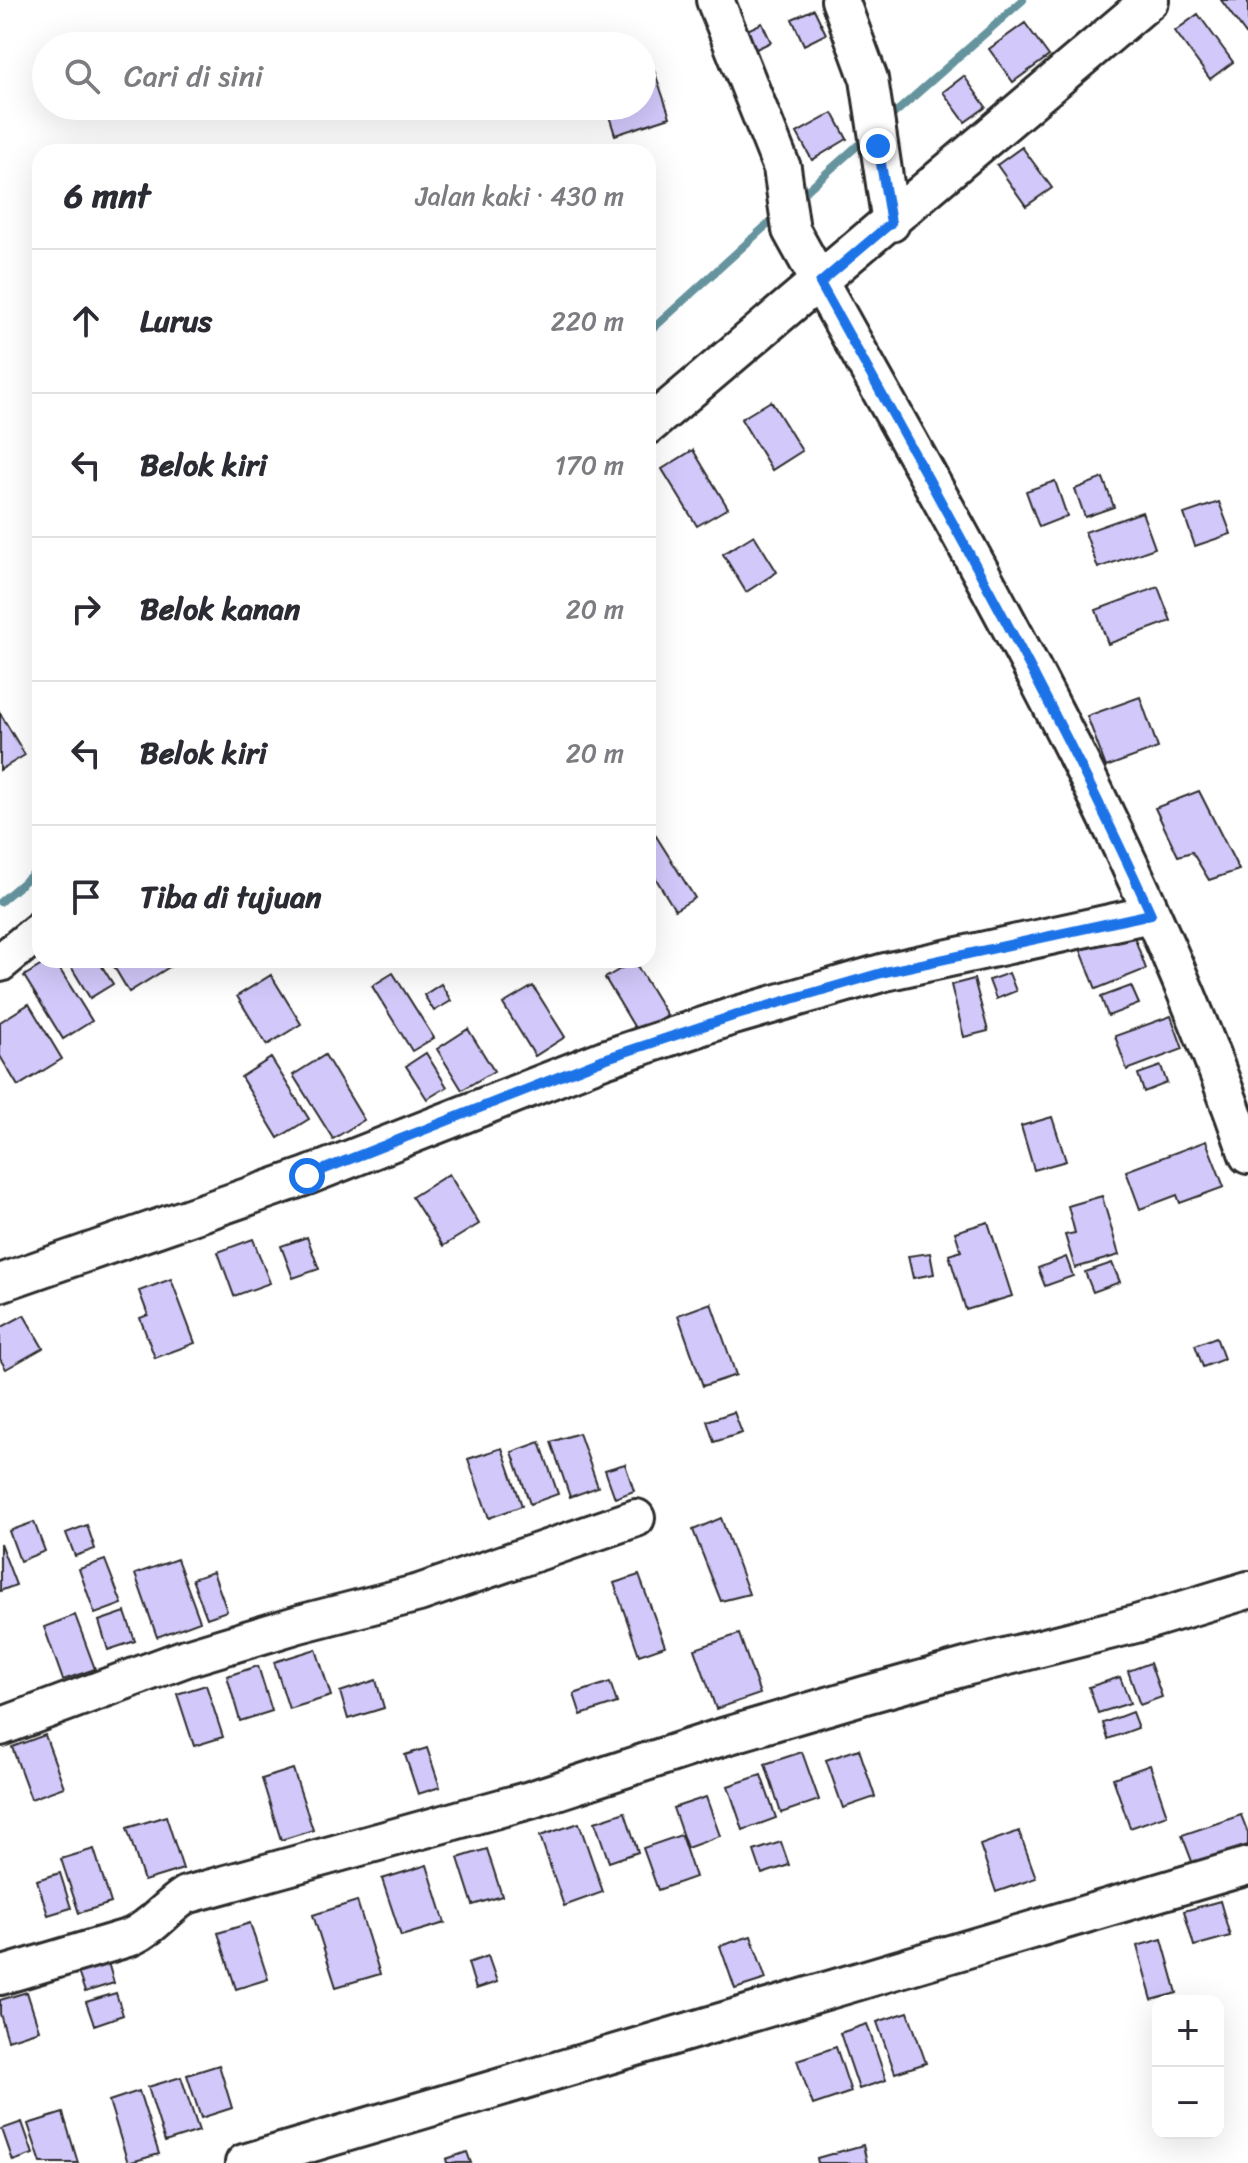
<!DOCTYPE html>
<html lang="id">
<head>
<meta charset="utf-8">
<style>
	:root { --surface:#fff; --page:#f7f7f7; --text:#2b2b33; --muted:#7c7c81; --line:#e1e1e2 }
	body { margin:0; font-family:Sriracha,sans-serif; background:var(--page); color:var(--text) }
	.controls { position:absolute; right:24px; bottom:24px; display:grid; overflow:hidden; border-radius:16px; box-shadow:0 8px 32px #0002 }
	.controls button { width:72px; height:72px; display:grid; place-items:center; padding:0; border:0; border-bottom:2px solid var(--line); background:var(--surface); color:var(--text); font:40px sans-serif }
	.stop { position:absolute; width:24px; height:24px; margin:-18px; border:6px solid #1a73e8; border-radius:50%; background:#fff }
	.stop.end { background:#1a73e8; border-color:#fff; box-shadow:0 2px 8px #0008 }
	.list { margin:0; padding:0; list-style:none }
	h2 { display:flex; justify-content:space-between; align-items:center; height:104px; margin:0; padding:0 32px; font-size:34px }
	h2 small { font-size:26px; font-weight:400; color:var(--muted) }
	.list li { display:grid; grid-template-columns:52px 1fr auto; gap:24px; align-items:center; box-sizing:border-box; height:144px; padding:0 32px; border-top:2px solid var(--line) }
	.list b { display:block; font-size:30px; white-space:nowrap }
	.list em { font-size:26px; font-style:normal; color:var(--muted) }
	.icon { flex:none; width:44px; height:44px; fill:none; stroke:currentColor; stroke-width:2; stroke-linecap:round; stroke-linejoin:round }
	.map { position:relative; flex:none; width:1248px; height:2163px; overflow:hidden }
	.search { position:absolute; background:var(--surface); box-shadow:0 8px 32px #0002; left:32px; top:32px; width:624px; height:88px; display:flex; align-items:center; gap:20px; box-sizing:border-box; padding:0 28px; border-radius:44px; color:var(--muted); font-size:30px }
	.panel { position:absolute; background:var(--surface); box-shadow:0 8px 32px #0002; left:32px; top:144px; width:624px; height:824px; border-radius:24px }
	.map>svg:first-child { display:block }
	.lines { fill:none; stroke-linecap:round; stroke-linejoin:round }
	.stream { stroke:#65949e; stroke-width:8 }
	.building { fill:#d2c8fa; stroke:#2b2b2b; stroke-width:2 }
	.minor-casing { stroke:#2b2b2b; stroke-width:42 }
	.minor { stroke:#fff; stroke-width:36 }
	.route { stroke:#1a73e8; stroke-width:10 }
</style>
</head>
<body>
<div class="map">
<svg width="1248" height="2163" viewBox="0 0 1248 2163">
	<rect width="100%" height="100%" fill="#fff"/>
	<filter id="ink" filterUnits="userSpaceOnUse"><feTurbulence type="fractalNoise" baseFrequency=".0125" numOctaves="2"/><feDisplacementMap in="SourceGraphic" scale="16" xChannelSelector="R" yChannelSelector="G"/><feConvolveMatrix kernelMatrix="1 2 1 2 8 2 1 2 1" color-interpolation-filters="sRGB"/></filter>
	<g filter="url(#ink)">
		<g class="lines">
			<path class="stream" d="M886,121L1023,0
				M796,200L866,138
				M648,333L779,214
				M0,902L40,868"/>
		</g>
		<path class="building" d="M1221,0H1248V37Z
			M814,9L826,34L804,45L792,19Z
			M1198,14L1233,62L1210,79L1175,31Z
			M762,23L771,42L752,51L743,32Z
			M1025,23L1049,56L1013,82L989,49Z
			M653,67L670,117L615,135L606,106H642V71Z
			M964,76L986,107L965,122L943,92Z
			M833,113L847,139L812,160L797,133Z
			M1022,147L1052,188L1026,206L997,165Z
			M771,401L802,451L772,470L741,419Z
			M693,450L728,508L697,526L662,469Z
			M1103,478L1114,507L1085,517L1075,489Z
			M1055,481L1067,516L1039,527L1026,491Z
			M1219,502L1231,534L1195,546L1184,514Z
			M1142,512L1155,548L1098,568L1085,532Z
			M754,535L777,572L746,592L723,554Z
			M1158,587L1171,621L1108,644L1096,610Z
			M1140,697L1158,748L1106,767L1087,716Z
			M0,713L25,755L0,770Z
			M1199,791L1239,870L1209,880L1192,852L1178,856L1155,808Z
			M656,836L695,898L675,910L648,866V841Z
			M1131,928L1146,969L1096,989L1080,948Z
			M50,960H54L92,1021L63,1039L24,976Z
			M67,960H98L113,984L90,998Z
			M110,960H167L171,966L129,992Z
			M634,961L667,1015L638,1033L605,978Z
			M393,973L434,1038L412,1051L372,986Z
			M1009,973L1016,991L996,999L989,980Z
			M271,975L301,1024L267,1045L237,996Z
			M974,979L988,1031L964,1037L951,985Z
			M441,984L451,1001L434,1011L424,995Z
			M533,986L565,1037L535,1056L503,1004Z
			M1131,986L1139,1004L1108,1016L1101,997Z
			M29,1004L62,1059L18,1086L0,1056V1022Z
			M1171,1016L1183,1049L1127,1070L1115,1036Z
			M468,1029L494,1071L462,1090L437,1049Z
			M426,1053L447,1087L427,1099L406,1066Z
			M325,1055L364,1120L333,1139L293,1075Z
			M271,1058L309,1119L278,1138L241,1077Z
			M1161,1066L1167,1083L1144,1092L1138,1074Z
			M1052,1117L1066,1161L1034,1170L1021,1126Z
			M1206,1141L1224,1187L1180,1203L1177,1195L1140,1209L1126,1171Z
			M449,1174L479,1224L443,1246L412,1197Z
			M1102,1196L1119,1255L1075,1268L1065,1235L1075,1233L1068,1206Z
			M988,1222L1012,1296L966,1310L949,1255L961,1251L955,1232Z
			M307,1237L319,1269L293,1278L281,1246Z
			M253,1239L270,1283L234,1296L218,1252Z
			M930,1253L934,1274L913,1278L908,1256Z
			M1066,1257L1073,1276L1045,1286L1038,1268Z
			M1112,1263L1120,1282L1093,1292L1085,1272Z
			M171,1279L195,1343L155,1358L140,1318L148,1315L139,1291Z
			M711,1303L736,1375L703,1386L678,1315Z
			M24,1315L43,1348L6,1369L0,1359V1328Z
			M1216,1337L1224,1359L1203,1367L1195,1345Z
			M734,1412L742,1433L714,1442L707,1421Z
			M579,1433L598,1487L570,1497L551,1442Z
			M540,1442L558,1494L530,1504L512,1452Z
			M502,1448L522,1506L489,1518L468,1459Z
			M625,1464L634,1491L615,1498L605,1470Z
			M721,1518L749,1594L721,1601L693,1530Z
			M34,1522L45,1551L20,1561L9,1531Z
			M87,1525L95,1549L75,1556L66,1533Z
			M0,1543L16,1585L0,1591Z
			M177,1559L200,1621L157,1637L135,1574Z
			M105,1560L122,1604L95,1614L79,1569Z
			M213,1572L227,1611L207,1618L192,1579Z
			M639,1575L665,1646L639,1655L614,1583Z
			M125,1612L135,1641L108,1650L99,1621Z
			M75,1615L95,1669L63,1680L44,1627Z
			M739,1634L760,1694L716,1709L695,1649Z
			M316,1649L331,1696L289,1709L274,1662Z
			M1150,1663L1162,1697L1140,1705L1128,1671Z
			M258,1666L272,1711L240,1721L227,1676Z
			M1120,1677L1130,1703L1098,1713L1089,1687Z
			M376,1680L384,1708L348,1719L340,1692Z
			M610,1682L617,1703L581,1715L574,1694Z
			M206,1685L223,1737L194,1746L177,1694Z
			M1132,1712L1138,1728L1108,1739L1103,1723Z
			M45,1735L64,1787L31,1799L12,1747Z
			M427,1748L440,1787L418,1794L405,1755Z
			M859,1749L875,1797L843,1808L826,1760Z
			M802,1752L819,1800L781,1813L765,1764Z
			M1150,1765L1167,1815L1130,1828L1113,1778Z
			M293,1769L313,1830L281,1840L262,1779Z
			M761,1775L776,1818L743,1830L728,1786Z
			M706,1797L720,1836L687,1848L673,1808Z
			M625,1812L638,1852L609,1862L595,1822Z
			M1241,1815L1248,1833V1845L1193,1864L1182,1835Z
			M166,1816L183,1869L144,1881L127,1828Z
			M579,1823L603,1892L564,1906L540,1836Z
			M1019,1831L1036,1878L996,1892L980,1845Z
			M681,1835L695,1877L658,1890L643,1848Z
			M781,1842L789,1865L762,1874L754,1851Z
			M94,1849L111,1903L79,1913L61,1859Z
			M487,1849L502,1896L473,1905L458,1858Z
			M427,1865L445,1923L401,1936L382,1879Z
			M60,1873L71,1908L48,1915L37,1880Z
			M357,1901L380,1974L336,1987L313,1915Z
			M1220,1901L1230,1936L1194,1946L1184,1911Z
			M250,1923L268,1979L236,1989L218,1933Z
			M751,1936L766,1979L735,1989L720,1946Z
			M1162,1939L1177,1993L1152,2000L1137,1946Z
			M488,1956L497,1982L476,1989L468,1963Z
			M107,1959L114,1983L85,1992L77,1969Z
			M27,1992L39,2030L8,2040L0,2014V2000Z
			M116,1993L123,2015L94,2025L86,2002Z
			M908,2012L926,2063L895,2073L877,2022Z
			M867,2024L886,2080L859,2089L840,2033Z
			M836,2047L851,2092L813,2105L797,2060Z
			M219,2065L232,2108L201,2118L187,2075Z
			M181,2077L199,2131L165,2142L148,2087Z
			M139,2091L159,2154L128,2163L109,2101Z
			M63,2113L78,2163H41L28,2124Z
			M22,2122L33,2154L13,2161L2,2129Z
			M863,2145L867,2163H818L817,2158Z
			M467,2152L471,2163H447L446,2159Z"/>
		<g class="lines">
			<defs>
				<path id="minor" d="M715,0L782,168L791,230C957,531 1136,829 1248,1155
					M840,0L869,79L891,223
					M648,426L1150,0
					M0,963L40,930
					M0,1283L307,1176L604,1059L730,1017L885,972L1151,914
					M0,1727L186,1658L299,1624L419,1593L636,1518
					M0,1976L131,1937C153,1927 166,1908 186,1895L530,1800L716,1739L865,1695L969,1666L1136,1624L1248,1590
					M244,2163L1248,1866"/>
			</defs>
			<use href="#minor" class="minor-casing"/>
			<use href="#minor" class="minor"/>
		</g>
	</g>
	<g class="lines" filter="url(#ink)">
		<path class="route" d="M307,1176L604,1059L730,1017L885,972L1151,914C1053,697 935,491 820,283L891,223L878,146"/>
	</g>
</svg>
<div class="controls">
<button>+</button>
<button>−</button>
</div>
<div class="stop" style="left:307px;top:1176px"></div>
<div class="stop end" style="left:878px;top:146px"></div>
<div class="search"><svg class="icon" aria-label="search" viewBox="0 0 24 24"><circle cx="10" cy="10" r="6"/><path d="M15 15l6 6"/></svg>Cari di sini</div>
<section class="panel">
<h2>6 mnt<small>Jalan kaki · 430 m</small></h2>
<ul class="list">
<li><svg class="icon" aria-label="ahead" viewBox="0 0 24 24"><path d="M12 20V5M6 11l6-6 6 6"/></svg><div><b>Lurus</b></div><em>220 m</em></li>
<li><svg class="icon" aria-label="left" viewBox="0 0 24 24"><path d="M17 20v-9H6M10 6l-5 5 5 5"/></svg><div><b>Belok kiri</b></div><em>170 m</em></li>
<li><svg class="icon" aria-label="right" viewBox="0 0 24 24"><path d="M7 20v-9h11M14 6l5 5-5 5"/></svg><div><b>Belok kanan</b></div><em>20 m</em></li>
<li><svg class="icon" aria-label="left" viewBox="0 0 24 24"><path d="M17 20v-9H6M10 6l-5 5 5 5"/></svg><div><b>Belok kiri</b></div><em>20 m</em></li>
<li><svg class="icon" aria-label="arrive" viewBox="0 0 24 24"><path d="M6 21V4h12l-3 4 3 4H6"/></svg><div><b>Tiba di tujuan</b></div></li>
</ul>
</section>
</div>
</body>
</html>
